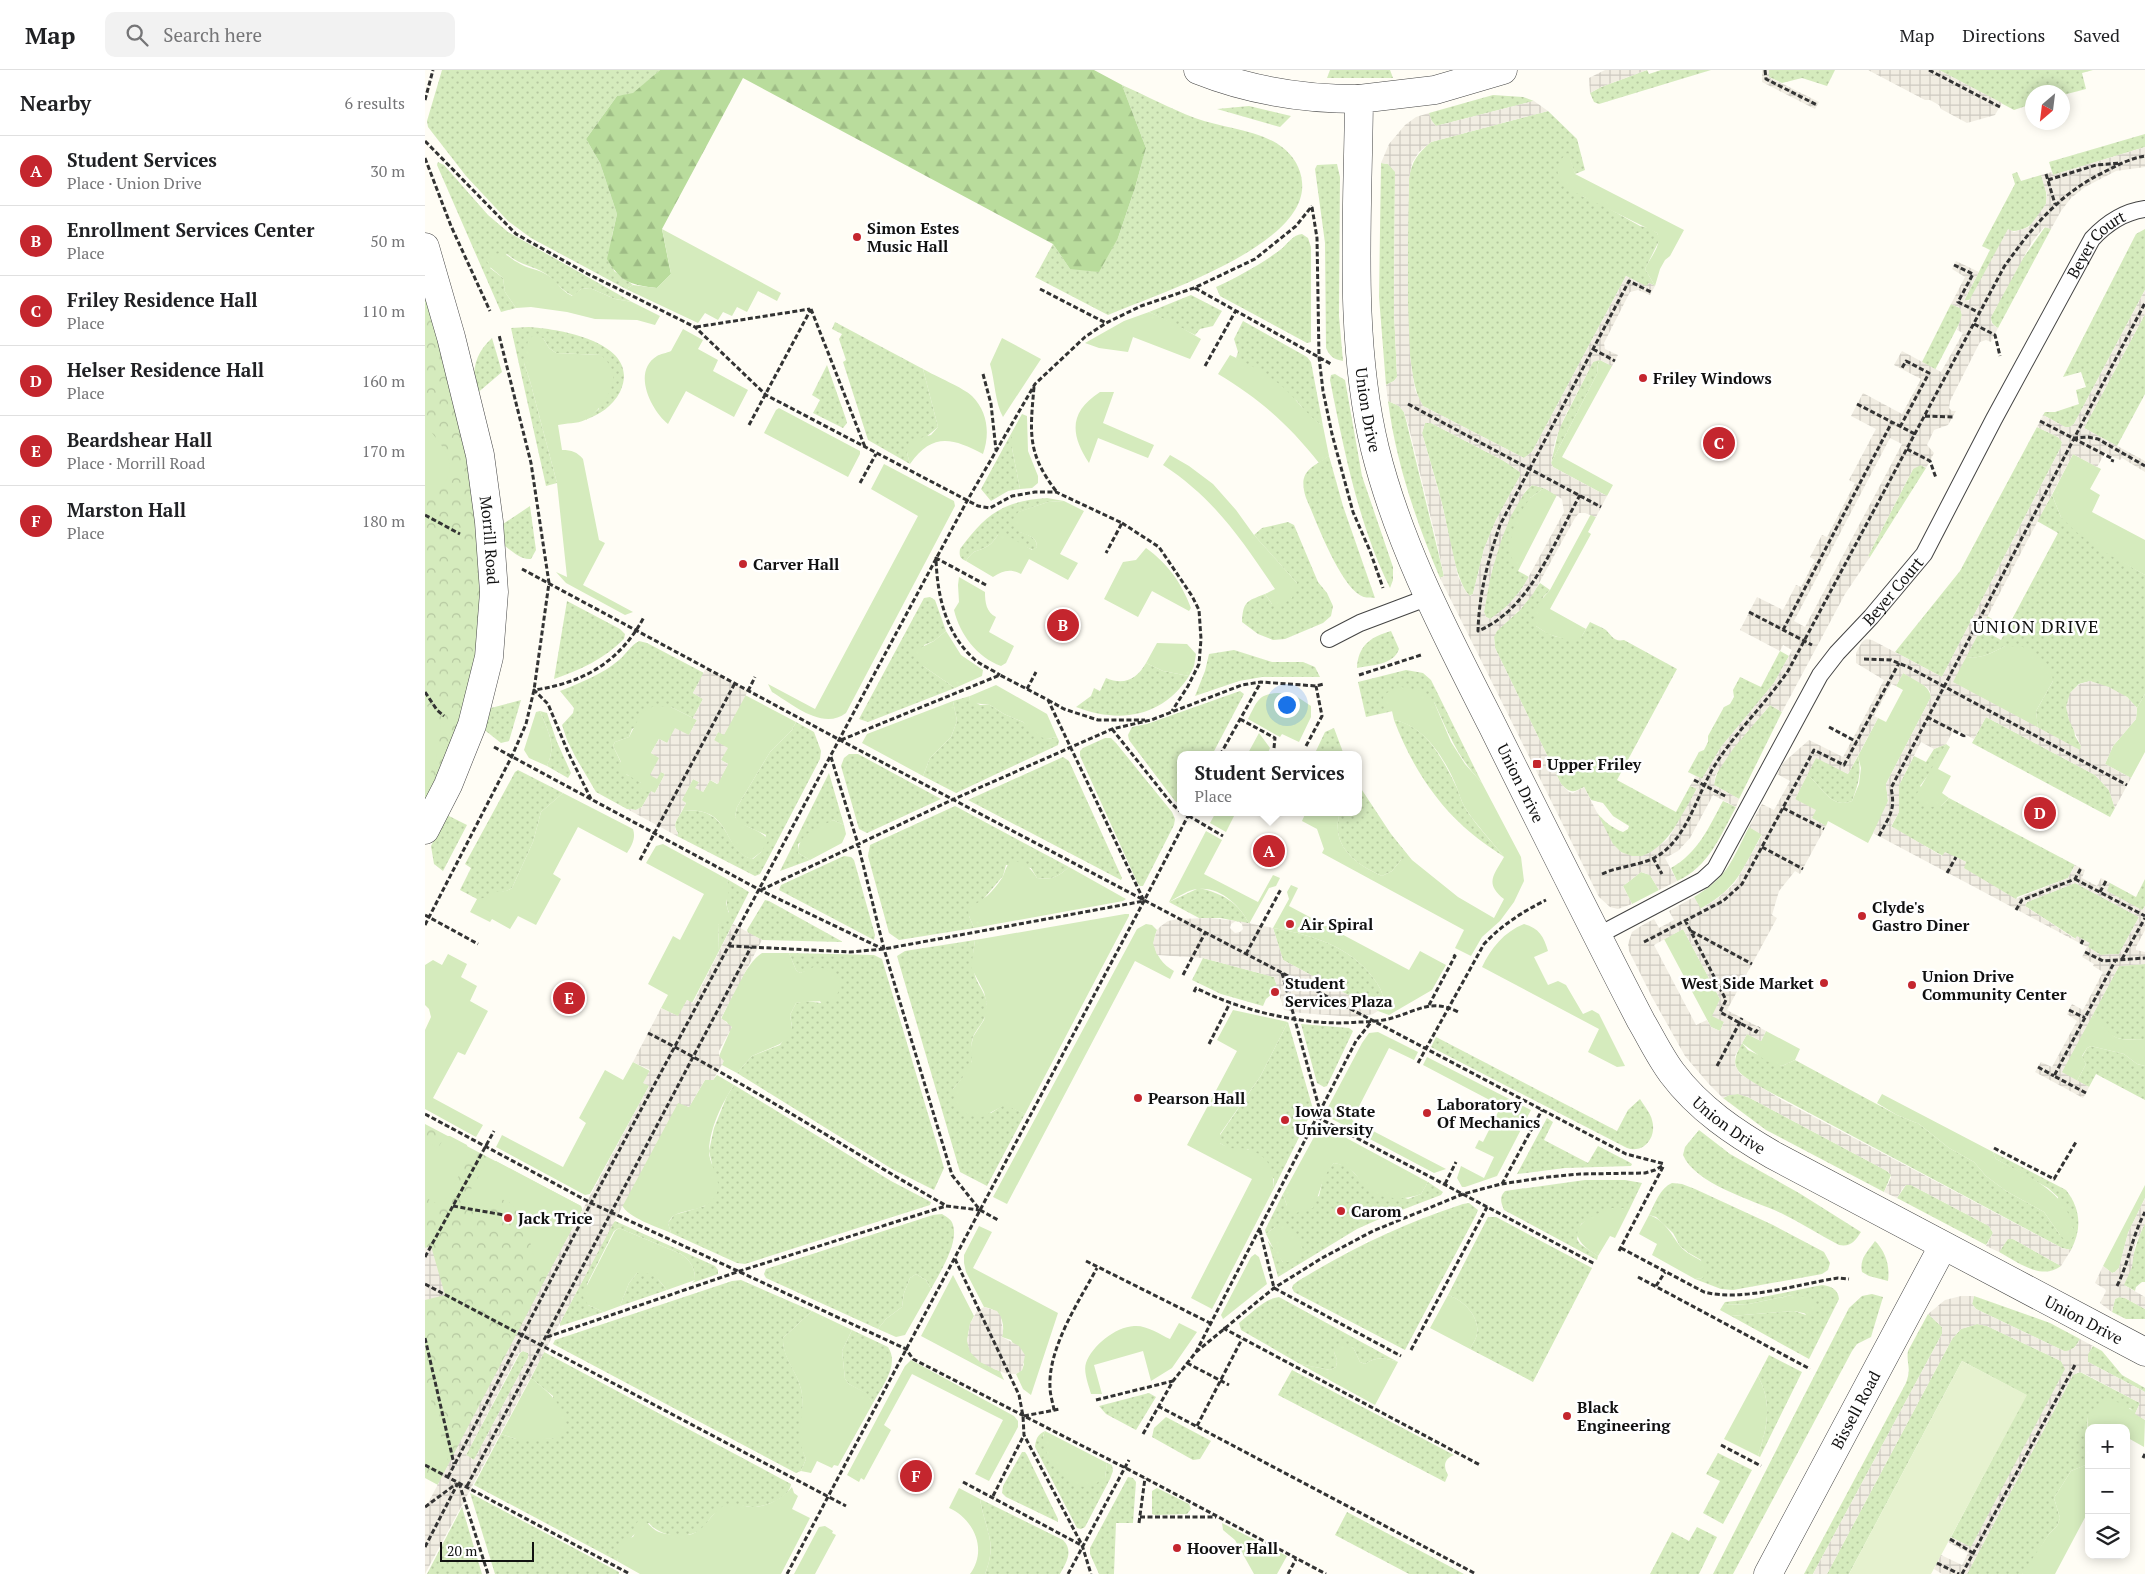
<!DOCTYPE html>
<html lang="en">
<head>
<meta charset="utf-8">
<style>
	:root { --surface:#fff; --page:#f2f2f2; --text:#202124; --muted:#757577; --line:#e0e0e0; --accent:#c4262e }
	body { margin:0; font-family:"PT Serif",serif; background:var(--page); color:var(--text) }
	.controls { position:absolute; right:15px; bottom:15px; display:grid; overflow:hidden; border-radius:10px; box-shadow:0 2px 12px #0003 }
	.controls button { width:45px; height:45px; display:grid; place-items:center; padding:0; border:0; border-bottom:1px solid var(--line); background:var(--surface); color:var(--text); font:25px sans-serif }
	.compass { position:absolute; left:1600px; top:15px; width:45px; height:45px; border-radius:50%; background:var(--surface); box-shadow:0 2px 12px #0003; rotate:208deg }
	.scale { position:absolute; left:15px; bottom:12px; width:94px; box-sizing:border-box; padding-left:5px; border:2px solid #111; border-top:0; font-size:14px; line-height:18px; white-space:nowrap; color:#111; -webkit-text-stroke:4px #fff; paint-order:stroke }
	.you { position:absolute; left:861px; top:634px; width:18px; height:18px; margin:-12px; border:4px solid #fff; border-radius:50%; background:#1a73e8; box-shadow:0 0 0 8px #1a73e833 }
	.badge { display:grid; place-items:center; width:32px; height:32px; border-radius:50%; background:var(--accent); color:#fff; font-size:16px; font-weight:700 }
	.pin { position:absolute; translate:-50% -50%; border:2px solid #fff; box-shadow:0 1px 5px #0006 }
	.popup { position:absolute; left:752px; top:681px; width:185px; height:65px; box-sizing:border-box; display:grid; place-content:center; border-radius:10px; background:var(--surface); filter:drop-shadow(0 1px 4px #0005); font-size:16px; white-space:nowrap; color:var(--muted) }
	.popup b { font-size:19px; color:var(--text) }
	.popup::after { content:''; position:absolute; left:50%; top:100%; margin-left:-10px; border:10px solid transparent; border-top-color:var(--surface) }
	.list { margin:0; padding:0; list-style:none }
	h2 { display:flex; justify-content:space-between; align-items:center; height:65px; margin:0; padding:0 20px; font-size:21px }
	h2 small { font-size:16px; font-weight:400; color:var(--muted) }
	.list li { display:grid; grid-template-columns:32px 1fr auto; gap:15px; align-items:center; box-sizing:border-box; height:70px; padding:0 20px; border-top:1px solid var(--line) }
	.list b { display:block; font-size:19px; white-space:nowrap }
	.list p { margin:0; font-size:16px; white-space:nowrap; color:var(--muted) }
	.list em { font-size:16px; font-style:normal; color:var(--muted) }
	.icon { flex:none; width:28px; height:28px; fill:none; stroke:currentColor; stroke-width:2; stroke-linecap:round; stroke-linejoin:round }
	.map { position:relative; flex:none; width:1720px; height:1504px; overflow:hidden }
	header { display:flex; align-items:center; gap:30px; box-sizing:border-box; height:70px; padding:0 25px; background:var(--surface); border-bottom:1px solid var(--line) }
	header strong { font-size:24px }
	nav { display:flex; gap:28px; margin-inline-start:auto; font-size:18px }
	.search { width:350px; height:45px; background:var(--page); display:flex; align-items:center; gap:12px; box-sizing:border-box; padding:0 18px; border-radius:10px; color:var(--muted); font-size:19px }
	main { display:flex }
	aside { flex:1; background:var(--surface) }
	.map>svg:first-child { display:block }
	.grass { fill:url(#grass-dots) }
	.forest { fill:url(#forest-firs) }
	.park { fill:url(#park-crowns) }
	.garden { fill:#d5ebbd }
	.pitch { fill:#e6f2cf }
	.plaza { fill:url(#plaza-grid); fill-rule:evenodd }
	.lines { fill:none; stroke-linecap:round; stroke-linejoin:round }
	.service-casing { stroke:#444; stroke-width:18 }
	.minor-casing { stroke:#444; stroke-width:29 }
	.tertiary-casing { stroke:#444; stroke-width:29 }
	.path { stroke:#333; stroke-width:3; stroke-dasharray:5 2.5; stroke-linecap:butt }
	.service { stroke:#fff; stroke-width:16 }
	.minor { stroke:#fff; stroke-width:28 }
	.tertiary { stroke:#fff; stroke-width:28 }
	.poi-dot { fill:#c4262e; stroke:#fff; stroke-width:2 }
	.labels { text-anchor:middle; stroke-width:5; stroke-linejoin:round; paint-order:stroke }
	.poi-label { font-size:16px; font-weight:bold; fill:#111; stroke:#fff; text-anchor:start }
	.street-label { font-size:16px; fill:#111; stroke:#fff }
	.neighbourhood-label { font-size:18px; letter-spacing:1px; fill:#111; stroke:#fff }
</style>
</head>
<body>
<header>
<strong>Map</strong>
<div class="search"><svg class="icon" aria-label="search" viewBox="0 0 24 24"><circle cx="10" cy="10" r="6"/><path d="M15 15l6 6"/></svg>Search here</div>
<nav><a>Map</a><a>Directions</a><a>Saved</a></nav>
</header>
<main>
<aside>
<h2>Nearby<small>6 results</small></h2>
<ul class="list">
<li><span class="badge">A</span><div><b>Student Services</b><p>Place · Union Drive</p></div><em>30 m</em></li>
<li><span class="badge">B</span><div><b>Enrollment Services Center</b><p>Place</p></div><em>50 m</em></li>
<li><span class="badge">C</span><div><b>Friley Residence Hall</b><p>Place</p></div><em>110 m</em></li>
<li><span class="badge">D</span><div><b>Helser Residence Hall</b><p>Place</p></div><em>160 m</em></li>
<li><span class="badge">E</span><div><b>Beardshear Hall</b><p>Place · Morrill Road</p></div><em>170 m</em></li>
<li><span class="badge">F</span><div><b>Marston Hall</b><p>Place</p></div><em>180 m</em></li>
</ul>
</aside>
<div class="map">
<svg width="1720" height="1504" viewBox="0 0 1720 1504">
	<defs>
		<pattern id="grass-dots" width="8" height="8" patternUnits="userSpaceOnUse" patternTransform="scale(1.25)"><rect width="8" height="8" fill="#d5ebbd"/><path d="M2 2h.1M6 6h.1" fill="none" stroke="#b6c8a1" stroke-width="1.8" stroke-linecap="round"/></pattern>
		<pattern id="forest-firs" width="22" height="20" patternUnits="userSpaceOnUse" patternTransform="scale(1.25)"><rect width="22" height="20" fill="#b9dc9c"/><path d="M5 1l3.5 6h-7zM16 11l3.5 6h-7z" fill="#9ebc85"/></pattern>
		<pattern id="park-crowns" width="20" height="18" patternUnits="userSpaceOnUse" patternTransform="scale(1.25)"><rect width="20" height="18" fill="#d5ebbd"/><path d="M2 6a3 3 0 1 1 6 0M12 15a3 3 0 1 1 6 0" fill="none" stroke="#b6c8a1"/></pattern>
		<pattern id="plaza-grid" width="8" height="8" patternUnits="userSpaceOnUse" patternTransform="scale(1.25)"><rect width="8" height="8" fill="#f1ede2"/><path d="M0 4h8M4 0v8" fill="none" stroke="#cecac1"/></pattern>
	</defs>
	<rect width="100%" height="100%" fill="#fffdf5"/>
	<path class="grass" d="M17,0H235L208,24L192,26L161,69L175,93L192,144L186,170L189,201L208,215L201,219L106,168L83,151L41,106L3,57L2,51Z
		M905,0H965L968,8H902Z
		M1222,0L1224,4L1236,0H1286L1174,34L1169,32L1165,23L1176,17Z
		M1344,0H1410L1402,16L1377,8L1357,13L1344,7Z
		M1514,0H1668L1657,3L1661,19L1638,25V22H1608L1607,34L1589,40Z
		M697,15C722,26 746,39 770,48C797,58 835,60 857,77C868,85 876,98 877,112C884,176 729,225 683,245L610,207L628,174L645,199L693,168L710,118L721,78Z
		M1068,25L1098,27L1109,31L1011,56L1006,50L1004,43Z
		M824,36L866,46L855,57L792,39Z
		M1123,41L1152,69L1160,100L1150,104L1143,84L1157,126L1172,132L1215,156L1224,158L1232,163L1235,169L1220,199L1230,216L1224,213L1222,217L1201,206L1107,382L1099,388L998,336C975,304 983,153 984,108C987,91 993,83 1006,72Z
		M1720,64V77L1628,105L1624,92Z
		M13,92L19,95L63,145L83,162L207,232L190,229L165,218L156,219L148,226C134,219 132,211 121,204C107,195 96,196 82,184L65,198L78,208L80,222L91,238L76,242L12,95Z
		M956,93L963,94L970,101L969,241L972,307L969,311L961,315L954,227Z
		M912,94L915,107L914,246L918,291C909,289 905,287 901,278L900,173L890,99L892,95Z
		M1592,102L1596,111L1616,105C1619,114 1623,124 1621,133C1618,149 1598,165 1583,160L1547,229L1539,231L1565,180L1557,176L1590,114L1587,104Z
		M1620,157L1626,159L1573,258C1568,255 1566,253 1566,247L1594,194Z
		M1720,159V220L1649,354L1645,357H1640L1618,345L1620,342H1630L1654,334L1651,320L1661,317L1656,302L1638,307L1711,164Z
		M877,164L883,168L886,177V272L882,273L795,226L791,217C813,207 836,194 855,180C863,174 867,165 877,164Z
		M766,225L797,241L788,256L775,259L770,265L724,242Z
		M1526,234L1535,238L1537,245L1535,252L1510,300L1497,292Z
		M1720,244V324L1692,376L1659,358Z
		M818,251L882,287L886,292L898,356L885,347L872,331L811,288L813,282L809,269Z
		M410,252L498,299L513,357L482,383L485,394L443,370L418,292L421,290L414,269L417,264L407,259Z
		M104,257C136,259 218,273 195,322C187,337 175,344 160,350L174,339L176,285L131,283L124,278L118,268L99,293L105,311L132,413L121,416L86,258Z
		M67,268L77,302L50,325C47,302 49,284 67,268Z
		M1172,289L1175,290L1173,293L1172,304L1126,393L1134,359L1168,292Z
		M402,295L421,349L422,353L418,358L388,343L395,330L387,325Z
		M910,304L920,310L937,406L968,497V510L965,518C933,453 919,380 905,310L906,305Z
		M963,331L974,336L979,342L1019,506L1015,508C991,451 971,393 963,331Z
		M1000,353H1006L1079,391L1095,402V406L1071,450L1059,479L1048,524L1044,526C1029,506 1024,463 1018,438C1012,413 1004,388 997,363Z
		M1612,357L1633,367L1637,372L1636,377L1517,607L1470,582L1535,501Z
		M587,362V378L595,419L583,421L566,431L556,419Z
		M904,386L918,436L950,528C947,527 942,528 939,527C916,520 891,450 881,428C873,402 884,399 904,386Z
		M1492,395H1496L1501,398L1445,487L1443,486L1488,399Z
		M1107,415L1119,418L1105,428L1093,501L1104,507C1094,524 1082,539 1065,549L1061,547L1059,542C1064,507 1079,439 1107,415Z
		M1627,425L1636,447L1688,486L1720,505V624L1712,638L1702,627L1665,611L1654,614L1645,623L1650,666L1656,676L1655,681L1613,658L1611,641L1628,611L1580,576C1567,583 1556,589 1541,587L1562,546L1567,549L1560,561L1576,570L1633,463L1612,451Z
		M622,428L639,431L623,432L594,442L595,462C603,465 612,467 612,477L608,480L573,465C570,469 566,475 561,477C550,483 550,478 541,491C535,488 534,486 535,479C561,444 578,431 622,428Z
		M105,436L111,480L106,489C96,490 88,482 80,476L78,454Z
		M863,452L869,455L893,512L902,523L908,536L906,546L898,553L860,569L848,570L833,564L817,552C818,531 822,531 840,524L847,534L872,513L829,465L837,458Z
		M1115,513L1125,520L1118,527L1111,556C1130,569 1135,569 1157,566L1165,552C1170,555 1177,557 1181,560C1187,566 1189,572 1199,570L1252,599L1192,710L1251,742L1265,716L1272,718C1259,744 1225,815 1188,775C1181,766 1177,753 1172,743C1180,752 1187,758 1198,762L1203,759L1204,756L1188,746L1178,733L1166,730L1159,717C1148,723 1145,723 1136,714L1070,578L1069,567L1071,561L1095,540Z
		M505,527L510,530L521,561L509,571L499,575L498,596L530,618L443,652L434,649L499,528Z
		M142,531L195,559L200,564L199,569C179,589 155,600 129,609Z
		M966,561L974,579C969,595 946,595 932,598C933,576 945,567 966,561Z
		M214,571L222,573L279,603L268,623L278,629L268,648L246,637L207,659L204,667L190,672L188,676L202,705L209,707L216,713V718L226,721L217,737L211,740L202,739L171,722L151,688L142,670L137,655L148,643L149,638L135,621C155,613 178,604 194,590C201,584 205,576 214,571Z
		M809,580L847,592H878L890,597L895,607H837L814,611L770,626L780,601L784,584Z
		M1355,581L1364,586L1349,613L1296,677L1277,709L1263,702L1274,682L1279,680L1283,672V666L1299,637L1305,634L1309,627L1308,620L1315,607L1336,617Z
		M721,593L738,601L764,606C738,647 695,654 651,637L666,626L669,618L675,621L681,608C699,616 712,609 721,593Z
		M981,600L998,603L1006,610L1057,713C1031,685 1025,666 1009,632L941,647L933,612Z
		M815,621L819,624L787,685H755V734L750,731L704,670L703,665L707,657L722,654Z
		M545,626L544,629L555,635H565L579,644L598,652L623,669L632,667L634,671L633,675L531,723L498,706L505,688L526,667L532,651L528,631Z
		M96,630L84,671L76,673L57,658L62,641L66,638Z
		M1345,635L1357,642L1314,729L1289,715C1292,688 1328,657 1345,635Z
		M115,641L122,643L132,672L146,703L143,708L122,696C132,674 123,662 115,641Z
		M1561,647L1670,705L1684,720L1690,738L1685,747L1547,673Z
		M969,650C1001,656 1017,688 1030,714C1034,721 1035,729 1039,736C1050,755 1066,770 1079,787C1066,778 1051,768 1039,757C1007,728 984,690 969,650Z
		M371,652L389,662L396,681L395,689L335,804L330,806L252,766L253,763C247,755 252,749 257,741C308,735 297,782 328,789L336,782L341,765L314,753L310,747L312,737L345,682L367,660Z
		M909,658L919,685H897L891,681L900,662Z
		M680,668H686L691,673L747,742L750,749L749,755L718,816H715L713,814L655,686V681L658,678Z
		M1521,674L1509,697L1495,716L1516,736L1524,728L1650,795L1643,808L1592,827L1591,830L1538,798L1541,792L1531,787L1518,786L1466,757L1474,742V715L1489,686L1501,692L1509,679Z
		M424,684H433L516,729L442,763L434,759L416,696L419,688Z
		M1433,686C1437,703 1433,715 1427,731C1405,740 1397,715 1382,705L1391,687L1423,704Z
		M638,687L644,691L697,808L696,810L543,730Z
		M93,700L138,723L116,742L108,772L87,818C78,824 68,821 59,829H52L35,820L46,798L40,794L90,702Z
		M404,703L419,755L408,750L373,774V783L385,790L355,801Z
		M933,714L966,764L987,790H976L967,801L957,806C930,794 905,776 915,742H933Z
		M1298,731L1311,737C1295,766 1284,797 1252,811L1246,798C1273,783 1284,757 1298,731Z
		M530,736L644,797C633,807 627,810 612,808L606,798L581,795L578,806L544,846L549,858L474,870L464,863L443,786L445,775Z
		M22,745L42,755L18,801L9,794L6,776Z
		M419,786L426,787L429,790L450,865L449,870L354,820L356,815Z
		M302,809L324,822L294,881L293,855L304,842C299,834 304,821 302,809Z
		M1720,809V836L1718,841L1681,821L1685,813L1711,827Z
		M1650,813L1714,847L1694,884L1676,885L1662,877L1664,874L1651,869L1600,836L1602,832Z
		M774,818C796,823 814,832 824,854L796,848H774L744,832Z
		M340,830L344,831L418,872L337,870L323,863L322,860Z
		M848,858C887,865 925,876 949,909C957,920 962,929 953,941L858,890Z
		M550,870C548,882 546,899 552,911C556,919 562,927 562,936C562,950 553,956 548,967C545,975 548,982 547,990C546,1000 535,1011 528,1019L566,1043L580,1034L600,1044L562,1116L535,1102L472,886L480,881Z
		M364,883L449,885L457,889L519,1098L509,1120L467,1099L312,1003L327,986L355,975L367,957L365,945L371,933L381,931L396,933L381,901L375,903L371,900Z
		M778,888L849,907L853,919L841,929L838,936L796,924L767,910Z
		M1720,894V969C1687,971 1688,969 1668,944L1694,896Z
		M863,952L888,1039L848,1120L849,1109L823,1079L806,1080L795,1073V1065L835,1007Z
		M876,954L924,958L928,961L902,1016L899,1017L892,1013Z
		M1011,967L1192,1061L1203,1040L1215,1029C1219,1036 1225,1042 1227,1050C1232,1066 1220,1084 1202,1078L1006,977Z
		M1317,973L1323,980L1357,996L1370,990L1472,1045L1494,1054L1524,1078L1549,1092L1561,1106L1581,1121L1619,1142L1635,1165L1633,1127L1623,1118L1571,1089L1568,1082L1641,1120C1656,1139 1657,1159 1646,1180L1637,1178L1328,1013C1309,1000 1305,995 1317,973Z
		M1666,976L1699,984L1712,994L1720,996V1030L1671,1004L1664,1017L1652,1011L1661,994L1657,987L1662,978Z
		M309,1015L466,1111L506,1132L505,1135L320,1194L312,1193L246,1163L243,1153L249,1145L280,1136L287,1094L284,1081L289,1058L302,1026Z
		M1313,1024L1323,1027L1462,1101L1466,1105L1459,1122L1341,1060L1298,1028L1304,1025Z
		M1122,1048L1128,1052L1119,1070L1163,1093L1173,1076L1204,1092L1207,1094L1206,1096L1140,1098L1092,1104Z
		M1274,1060L1305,1084L1374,1123L1436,1162C1430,1171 1426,1177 1414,1175C1395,1165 1376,1153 1356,1143C1328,1130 1270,1114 1258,1085L1260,1077Z
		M909,1093L923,1096L938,1113L983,1129L996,1124L1003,1112L1018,1122L1016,1125L961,1146L932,1159L853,1207L843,1171L858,1192H870L850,1157L841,1164L840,1160L858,1124L862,1136L894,1126L899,1104Z
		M1160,1110H1200L1217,1113L1205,1138C1186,1137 1171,1144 1156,1154L1152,1169L1155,1174L1173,1186L1172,1190L1079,1140C1076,1133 1074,1127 1080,1121Z
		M1247,1113L1257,1114L1270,1119L1348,1155L1399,1182L1405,1193L1403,1200L1397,1204L1308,1220L1296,1219L1270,1209L1278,1208L1276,1190L1264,1183L1255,1176L1248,1163L1231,1147L1224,1145C1230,1133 1235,1118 1247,1113Z
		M1481,1115H1486L1564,1156L1568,1163L1561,1175L1472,1128Z
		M1044,1133L1053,1140L1051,1145L980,1280L869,1222L867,1218L868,1215L873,1211C927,1178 977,1154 1038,1134Z
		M517,1144C522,1147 527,1150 528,1155C534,1173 514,1204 506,1219L501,1210L491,1204L485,1208L479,1223L477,1237L461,1249L453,1259L341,1208L339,1204L341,1199L508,1145Z
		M1063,1147H1071L1167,1198L1108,1312L1045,1279C1047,1275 1051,1269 1052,1264C1055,1246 1038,1230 1023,1225Z
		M190,1151L290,1196L293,1200V1204L267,1213L270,1210C270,1198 266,1191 256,1184L194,1158L189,1161L162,1214L163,1235L179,1242L135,1256V1253L188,1153Z
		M1720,1153V1212H1717L1711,1217L1710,1221L1699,1215V1213C1708,1193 1710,1172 1720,1153Z
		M1583,1168L1588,1169L1636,1196C1616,1211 1593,1192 1574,1182Z
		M1450,1171C1461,1182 1465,1196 1463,1211L1444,1206L1437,1202C1434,1189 1443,1181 1450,1171Z
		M223,1202L232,1208L242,1220L195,1236L204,1213L212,1203Z
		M316,1210L387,1241L358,1268C357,1287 372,1301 376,1319C382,1343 370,1365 381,1389L376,1401L371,1403L128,1274L130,1270L307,1211Z
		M1397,1215C1406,1216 1413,1219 1414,1229L1384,1289L1306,1246L1369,1241L1381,1245L1367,1225L1324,1234L1298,1235L1300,1232L1328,1229Z
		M1447,1224L1458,1227L1446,1267L1432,1274L1427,1281L1308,1504H1288L1424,1238L1437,1226Z
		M1549,1226L1625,1253L1655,1269C1651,1276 1648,1282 1639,1281L1551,1239L1547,1234Z
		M854,1227L973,1292C960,1288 952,1286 940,1294L935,1292L928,1277L909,1282L912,1290L911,1297L905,1300L875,1294L816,1260L814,1253C826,1244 839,1229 854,1227Z
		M1694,1227L1700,1228L1720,1239V1249H1701L1687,1242L1690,1229Z
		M1503,1244L1517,1257V1264L1388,1504H1379L1481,1313C1487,1297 1481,1294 1483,1281Z
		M1552,1254L1562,1256L1636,1291L1641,1299L1546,1478L1526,1467L1601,1325L1537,1291L1424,1504H1402L1527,1269L1536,1259Z
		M427,1260L463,1277C475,1295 457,1316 448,1333L440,1323L424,1314L420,1309L417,1281Z
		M1668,1276L1677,1281L1697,1305L1720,1318V1322L1663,1292V1284Z
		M98,1281L103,1283V1288L49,1390L41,1385L95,1283Z
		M119,1282L366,1414C365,1428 338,1438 326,1437C318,1436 315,1434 307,1437C302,1440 294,1441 289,1444C284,1448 282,1455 277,1459C262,1470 235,1467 224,1453C209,1463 197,1474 192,1491L49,1415L76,1364L91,1369L131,1368L128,1326L106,1308Z
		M1344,1285L1377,1302L1335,1387L1333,1386C1342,1357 1348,1335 1333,1306Z
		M867,1300L1029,1385C1019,1389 1018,1396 1023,1405L1020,1412L853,1325Z
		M1655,1302L1715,1333L1710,1344L1705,1338L1662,1346L1663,1394L1646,1401L1629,1428L1635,1448L1632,1456L1624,1464L1600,1502L1597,1504H1542L1648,1305Z
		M724,1323L731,1327L711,1360L681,1344L674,1336Z
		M741,1347L786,1371L775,1389L768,1390L727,1367L729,1358Z
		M620,1361L618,1366L680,1408L682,1393L687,1395L688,1401L685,1409L660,1457L656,1459L652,1458L610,1377C611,1369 612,1365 620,1361Z
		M597,1382H600L602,1385L633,1449V1452L581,1427L577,1423L578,1416Z
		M1293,1383L1327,1400L1298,1454L1278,1443L1295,1411L1281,1404Z
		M703,1407L708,1408L711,1412L708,1453H691L689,1504H674L665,1484V1478Z
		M732,1418L764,1434L766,1439L762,1444L730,1445L727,1444V1421Z
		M45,1423L194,1502V1504H70Z
		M555,1429L638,1470C649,1481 641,1493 635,1504H560C573,1471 560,1461 555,1429Z
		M37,1437L57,1504H2Z
		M922,1442L1039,1504H984L910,1465Z
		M1272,1457L1292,1467L1274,1504H1225L1247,1462L1264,1471Z"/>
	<path class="forest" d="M235,0H669L697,15L721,78L710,118L693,168L674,202L645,199L628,174L318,8L237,159L246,204L232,218C207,215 196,213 182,189L192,144L175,93L161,69L192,26L208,23Z"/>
	<path class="park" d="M0,177L55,385L64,587L0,760Z
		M0,1054L156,1136L157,1140L13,1415L0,1408Z"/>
	<path class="garden" d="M1143,83L1150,104L1259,160L1245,186L1240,190L1235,199L1230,216L1220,199C1225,187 1238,175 1232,163L1143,119C1130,107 1128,94 1143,83Z
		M237,159L356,223L352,231L333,221L322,242L312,237L307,246L298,242L293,250L280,243L273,253L201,219L208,215L232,218L246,204Z
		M75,183C83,184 86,189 92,192C102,199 114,199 124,206C134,213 134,219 147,226L156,219L165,218L190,229L207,232L235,246L230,255L212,250L170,249L142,242L106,237L91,238L80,222L78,208L65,197L61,190L67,185Z
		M724,242L752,255L776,269L765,289L708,267L703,282L674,278L660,273L699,251Z
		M258,259L278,270L273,279L293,290L288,301L323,320L309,347L261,321L243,354C227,341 206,302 232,286C235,284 242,283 246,281Z
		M110,264L118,268L124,278L131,283L176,285C182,291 187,296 188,305C191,318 172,345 160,350C152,354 141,353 133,355L137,380C147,380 152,382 158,389L174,470L180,473L158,515L208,542L200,545L141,513L131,502L142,507L132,413L105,311L99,293L103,270Z
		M577,268L616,289L578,347C570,333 570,311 565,294Z
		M805,285C821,293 838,301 853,313C870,326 880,344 898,356L904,386L894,393C864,355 835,329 793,304Z
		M1175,290L1187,296L1137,387L1188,415L1182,426L1128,397L1126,393L1172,304L1173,293Z
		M498,299C510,306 539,318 547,326C563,342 565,364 558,384C528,368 507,362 485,394L482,383L484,371L506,365L513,357Z
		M675,322H689L678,353L729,375L723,388L673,368L664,393C645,364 644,342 675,322Z
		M354,338L435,381V384L423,407L339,363L351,340Z
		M597,344L602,346L603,381L613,406V413L607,418L595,419L587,378V362Z
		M0,354C15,374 37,393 16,418H0Z
		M1648,384L1676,399L1665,419L1675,425L1667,442L1720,470V505L1674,479L1650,461L1636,447L1627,425Z
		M745,385L764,396L788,414L811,440L829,465L872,513L867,528L856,535L847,534L840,524L850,519C816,469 790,429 738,395Z
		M459,394L529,431L530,436L421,643C398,661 367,634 347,622L343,614L390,639L493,446L446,419Z
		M1119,418L1132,425L1093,501L1083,480L1091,449L1105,428Z
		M639,431L659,441L635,484L653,493L643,510L604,489L596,504C585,498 577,501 568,507L541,491C550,478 550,483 561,477C566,475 570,469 573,465L580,464L607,480L612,477C612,466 602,466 595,462C592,460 588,455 586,453L593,442L623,432Z
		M1166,444L1171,447L1163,462L1166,464L1125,539L1161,559L1157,566L1146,571L1123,564L1111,556L1109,549L1110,537L1125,520Z
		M721,478C743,494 756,512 766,538L764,541L727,521L713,547L679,529L698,492L711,490Z
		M534,507L560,522C560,532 561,542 571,547L564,562L589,576L581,593L576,596C552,587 535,565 529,540L534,532L533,515Z
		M521,561L536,585L558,600L557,606L530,618L498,596L490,588L491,580L509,571Z
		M732,573L762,574L771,584L769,596L764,606L738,601L721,593Z
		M1580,576L1598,577L1614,586L1626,598L1628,611L1611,641L1613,658L1527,612L1541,587C1556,589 1567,583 1580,576Z
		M1478,603C1488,609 1504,614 1506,627L1461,714L1463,731L1460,740L1443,773L1403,751L1401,756L1386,748L1370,729L1382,705C1397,715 1405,740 1427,731L1434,714L1436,698L1433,686L1453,648L1461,652L1478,620L1471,616Z
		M571,615L622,644L632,667L623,669L615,667L598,652L579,644L565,635L548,633L544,629L545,626Z
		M976,617L998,621L1009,632L1026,672L1040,694L1057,713L1096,787L1099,811L1089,832L1075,851L1057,867L1046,886L1030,878L1039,860L897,783L899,779L892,759L877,751L881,742H915C905,776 930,794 957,806L967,801L976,790H987L1033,827L1069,848L1079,829C1059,813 1069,805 1079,787C1066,770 1050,754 1039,736C1036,730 1034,724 1032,718C1021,690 1000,656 969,650L967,641L958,635C956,622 966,621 976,617Z
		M853,623L868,624L886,636V647L874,672L857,664L855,667L823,649C832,632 833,624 853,623Z
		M1720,624V682L1706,708L1680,694L1688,676L1711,649L1712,638Z
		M320,625L371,652L367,660L345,682L312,737L310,747C318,759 337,758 343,771L336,782L327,789C296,781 309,735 257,741L261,733L256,731L268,709L274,712L278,722L285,710L292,714L303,694L296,690L289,670L293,662L299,664Z
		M528,631L532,651L526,667L505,688L498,706L437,673L442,664Z
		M0,633L16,655L11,691L0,715Z
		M229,636L246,637L272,650L264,665L242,673L234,669L226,683L234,687L236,702L240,704L230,723L219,721L216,718V713L196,701V692L188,676L190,672L204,667L217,642Z
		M115,641C123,662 132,674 122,696L104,688L99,680L111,642Z
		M834,663L845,678L842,685H822Z
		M1521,674L1525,677L1513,699L1526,706L1517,723L1524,728L1516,736L1503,737L1491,725Z
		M138,723L208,759C211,768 207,775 202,783L153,757L128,804L136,809L111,855L93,846L85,859L67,849L65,852L45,842L52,829C60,829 60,826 67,823C74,820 80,823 87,818L108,772L116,742Z
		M791,742H811L801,762L785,753Z
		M408,750L419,755L421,764L417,773L385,790L373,783C373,763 393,758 408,750Z
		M1324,757L1337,764C1317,800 1313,818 1275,839L1269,827C1303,807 1307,790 1324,757Z
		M781,761L797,770L779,804L833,832L848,805L855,808L851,816L844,818L824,854C816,836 795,817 774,819C764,819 753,827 744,832Z
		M238,774L302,809L304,821L301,833L305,848L293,855L294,881L267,933L262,930L254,947L236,938L243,925L223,914L248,866L255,870L279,824L221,793L231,776Z
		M587,791C600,792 605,797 612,808C627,810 633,807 644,797L701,829L698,831L549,858L544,846L543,838C558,831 568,822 577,808C581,801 580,796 587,791Z
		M1216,802L1225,805L1234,820L1207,834L1198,816Z
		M866,815L873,818L864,836L984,900L995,881L1021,895L1007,920L964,945L953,941C962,929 957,920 949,909C925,876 887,865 848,858L864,829L862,822Z
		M700,844H704V846L600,1044L580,1035L555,1048C534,1042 531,1040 528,1019L538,1007L547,991L546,978L548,967L559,950L562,935L559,922L546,897L550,870Z
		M721,854L727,855L732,860C724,877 735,893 749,901L745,909L710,891L582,1134L568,1127L712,859Z
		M1099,854C1114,858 1119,867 1123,881L1109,887L1123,915L1133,911L1141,915L1158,944L1167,940L1174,944L1200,996L1192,997L1163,982L1174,959L1057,897C1066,878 1079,862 1099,854Z
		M1258,859L1295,929L1299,952L1295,961L1286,957L1239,869Z
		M337,883H364L371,900L375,903L391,896C409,902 422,908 410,929C396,933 384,930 371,933L365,945L367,957L364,966L355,974L327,986L312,1003L297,995L298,991L294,986L305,961L302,952L296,949C306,930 320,894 337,883Z
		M23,884L42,894L36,907L52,916L45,931L63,941L40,985L33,982L8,1028L58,1055L51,1067L0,1039V960L6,947L4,939L0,935V895L8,890L17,895Z
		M808,940L863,952L835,1007L795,1064V1073C811,1083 812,1076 825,1080C844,1086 850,1101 848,1120L787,1239L766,1228L827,1109L762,1075L812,981L792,970Z
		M1668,944C1692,968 1683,971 1720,969V996L1712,994L1699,984L1666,976L1662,978L1657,986L1661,994L1652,1011L1636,1003Z
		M1341,961L1375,979L1370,990L1357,996L1341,991L1317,973L1322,964L1336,971Z
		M953,962L993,982L989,990L964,978L927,1050L1021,1099L1009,1103L907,1049L902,1045L901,1041L937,973L944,963Z
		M1002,987L1106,1040L1072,1106L1040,1117H1037L1032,1108L1036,1096L1059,1108L1069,1087L1050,1078L1054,1070L1058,1072L1076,1036L998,995Z
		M208,992L225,1001L224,1016L165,1124L160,1125L71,1077L77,1065L138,1097L161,1053L154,1048L180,1000L198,1010Z
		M292,1005L309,1015C297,1033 285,1058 284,1080C283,1095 299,1110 291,1125C283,1141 264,1138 250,1145C247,1146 245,1150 243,1153L246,1163C233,1157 203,1148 197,1135L253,1032L264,1037L280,1010H288Z
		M1457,1024L1568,1082L1571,1089C1603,1107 1647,1123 1649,1166L1645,1170H1640L1635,1165L1619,1142L1581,1121L1561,1106L1549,1092L1524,1078L1494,1054L1472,1045L1452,1033Z
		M895,1056L901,1057L1003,1112L996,1124C982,1130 959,1130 946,1121C929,1109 934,1098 909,1093C896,1107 896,1122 888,1138L871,1143L862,1136L858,1124Z
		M20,1066H25L42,1075L44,1087L17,1136L6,1131L0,1126V1071L13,1078Z
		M71,1091L156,1136L157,1140L123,1204L111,1196L101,1155L95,1149L90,1151C95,1139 86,1131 75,1129L61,1140L46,1136L42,1132L41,1128L60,1095Z
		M1720,1115V1128L1703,1163L1694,1198L1690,1202L1687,1203L1678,1196Z
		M1186,1138H1205L1190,1168L1185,1166L1173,1186C1136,1164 1154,1150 1186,1138Z
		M1224,1145C1241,1151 1245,1163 1255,1176C1262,1185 1274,1188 1282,1195V1202L1278,1208L1270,1209L1227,1185L1232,1174L1214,1164Z
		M860,1153C870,1162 878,1170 878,1183L870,1192H858L851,1184L841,1164L850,1157Z
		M554,1156L567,1162L548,1198L633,1243L606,1325L598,1319L591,1304L597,1300L599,1294L586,1270L577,1267C581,1252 575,1239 559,1237L541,1202L539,1193V1185Z
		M194,1158L256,1184C266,1191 270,1198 270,1210L242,1220C233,1208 228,1202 212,1203L204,1213L195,1236L179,1242L163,1235L157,1225L190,1161Z
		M830,1184L834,1187L842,1214L798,1249L796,1245L826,1187Z
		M491,1204L501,1210L506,1219L480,1265L471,1267L453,1259L461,1249L477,1237L479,1223L485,1208Z
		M528,1205L549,1246L545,1254L542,1271L569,1299L575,1301L579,1310L496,1266Z
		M1023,1225C1038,1230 1055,1246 1052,1264C1051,1269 1047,1275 1045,1279L1005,1258Z
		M1367,1225L1386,1228L1391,1235V1240L1387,1245L1369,1241L1306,1246L1295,1240L1298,1235L1324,1234Z
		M387,1241L427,1260L417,1281L420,1309L424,1314L441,1323L448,1333L413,1396L409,1395L407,1398L392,1391L386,1403L376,1401L381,1389C367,1359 382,1346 376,1319C372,1301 357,1288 358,1268Z
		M754,1253L772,1262L747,1298L726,1311L718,1281L669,1295L677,1324H666C664,1316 658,1302 661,1293C667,1276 690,1257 709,1256C722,1255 734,1264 745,1269Z
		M922,1274L928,1277L935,1292L940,1294C952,1286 960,1288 973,1292L950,1335L875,1294L905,1300L911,1297L912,1290L909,1282L913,1275Z
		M486,1290L589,1346L593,1351V1357L564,1411L550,1404L578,1350L487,1304L459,1355L466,1360L439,1410L436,1408L434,1412L422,1405L480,1296Z
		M1333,1306C1348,1335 1342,1357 1333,1386L1299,1369Z
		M106,1308C127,1325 135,1331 143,1358L131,1368L108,1370L91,1369L76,1364Z
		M0,1309L24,1394L19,1396L0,1388Z
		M1681,1330L1697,1333L1720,1350L1719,1377L1703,1368L1701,1370V1358H1664V1375L1662,1346L1671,1336Z
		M620,1361L682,1393L680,1408C672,1413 664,1419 655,1416C638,1411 611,1379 620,1361Z
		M1664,1392V1440L1630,1504H1597L1624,1464L1632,1456L1635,1448L1629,1428L1646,1401L1663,1394Z
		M367,1417L369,1423L373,1426L367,1439L385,1448L356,1504H215L192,1491L197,1469L208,1467L210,1463V1455L214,1450C223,1450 226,1459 234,1462C242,1465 252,1465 261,1465C282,1464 285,1439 303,1434C311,1432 318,1436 326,1437C340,1438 359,1428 367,1417Z
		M534,1418L555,1429C560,1461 573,1471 560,1504H545C563,1480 549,1449 524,1438Z
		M797,1453L862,1486L852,1504H829L810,1470L798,1460Z
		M400,1456L408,1461L407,1463L411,1465L390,1504H369L394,1457Z"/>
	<path class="pitch" d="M1537,1291L1602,1325L1506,1504H1424Z"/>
	<path class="plaza" d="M1180,0H1222L1176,17L1165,23L1164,8Z
		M1337,0H1344V7L1394,32L1390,39L1337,12Z
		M1443,0H1514L1577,33L1570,45L1542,53L1516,39L1514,35L1505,30H1500Z
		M1109,31L1123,41L1006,72L994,82L987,93L984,108L983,171V233L985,287L990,320L998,336L1099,388L1107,382L1201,206L1221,216L1224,213L1230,216L1225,225L1213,220L1205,222L1179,273L1180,279L1193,285L1187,296L1175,290L1168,292L1139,348L1130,371L1126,393L1128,397L1182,426L1171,447L1160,443H1154L1150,448L1108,524L1095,540L1072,561L1069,567L1070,578L1136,714L1144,722L1148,723L1159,717L1188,774L1196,782L1207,786H1217L1226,782L1243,769L1272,719L1265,716L1271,706L1277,709L1296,677L1349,613L1364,586L1367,580L1358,575L1355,581L1315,560L1332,527L1358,540L1371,515L1376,517L1390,490L1385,487L1397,465L1402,467L1430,413L1424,410L1451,359L1426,346L1438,323L1477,344L1496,309L1469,295L1477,281L1516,302L1538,263L1532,260L1537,245L1535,238L1526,234L1540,207L1527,199L1531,191L1554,202L1539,230L1544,231L1583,159L1589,162L1604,157L1621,134L1622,125L1616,105L1627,102L1628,105L1720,77V97L1691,101L1660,117L1646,128L1636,141L1626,159L1619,157L1607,172L1566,247V251L1568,255L1573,258L1566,272L1561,270L1555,272L1525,331L1524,338L1527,341H1531L1523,355L1509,360L1502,375L1509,383L1505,391L1501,398L1496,395L1488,399L1443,486L1445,487L1420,524L1357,642L1345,635L1308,679L1290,706L1289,715L1314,729L1311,737L1288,725L1265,768L1253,781L1240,788L1252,811L1234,820L1225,805L1216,802L1198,816L1207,834L1193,839L1185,837L1174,827L1015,508L1019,506L1011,469L984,358L979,342L974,336L963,331L961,315L969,311L972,307L969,241L970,102L963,94L956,93L964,74L980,55L991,47L1004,43L1006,50L1011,56ZM1000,353H1006L1079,391L1095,402V406L1071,450L1059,479L1048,524L1045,526L1039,519L1033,506L1017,434L997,363ZM1465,368L1477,374L1380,557L1369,551ZM1107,415L1119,418L1137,429L1139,442L1097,519L1081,537L1065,549L1061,547L1059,542L1066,504L1077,468L1086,446L1101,420Z
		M1720,220V244L1659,358L1720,391V402L1697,388L1695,390L1680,383L1672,397L1648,384L1528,612L1655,680L1656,676L1644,650L1641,637L1645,623L1655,614L1665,611L1684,617L1702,627L1712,638L1711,649L1688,676L1680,694L1706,708L1690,738L1684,720L1670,705L1561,647L1549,669L1529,659L1521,674L1509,679L1496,672L1474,715V742L1466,756L1517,786L1520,782L1541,792L1539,798L1591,829L1643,808L1650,795L1660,800L1657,808L1672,816L1676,808L1685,813L1682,821L1717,840L1720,836V860L1711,877V880L1720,882V894L1694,896L1637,1002L1664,1017L1661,1023L1658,1028L1610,1002L1616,992L1627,997L1652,951L1642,944L1647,934L1658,940L1678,902L1668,896L1669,894L1657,887L1662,877L1448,763L1463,731L1461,714L1506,627L1505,621L1500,616L1478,603L1471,616L1466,614L1449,646L1453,648L1423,704L1391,688L1370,729L1391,740L1387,748L1401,756L1375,804L1370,801L1354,821L1347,845L1352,848L1302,940L1341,961L1336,971L1322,964L1310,986V995L1315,1004L1357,1030L1637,1178L1646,1180L1636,1196L1588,1169H1583L1574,1182L1561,1176L1568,1163L1564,1156L1486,1115H1481L1478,1118L1472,1128L1459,1122L1466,1108V1105L1462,1101L1323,1027L1313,1024L1304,1025L1298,1028L1283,1013L1260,986L1227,927L1204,881L1203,874L1207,862L1216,856L1229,849L1234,858L1249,850L1244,841L1269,827L1276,839L1293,828L1310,813L1337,765L1324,757L1337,734L1349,740L1365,711L1352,704L1358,693L1384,670L1418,687L1459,610L1431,593V583L1437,572L1441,569L1447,570L1517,607L1636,377L1637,372L1633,367L1612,357L1618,345L1640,357H1645L1649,354ZM1650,813L1714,847L1694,884L1676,885L1663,877L1665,873L1652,866L1650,869L1600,836L1602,832ZM1258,859L1295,929L1287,946L1299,952L1295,961L1286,957L1282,950L1271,955L1229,875Z
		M281,598L323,621L299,665L293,662L289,670L303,678L296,690L303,694L293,714L285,710L278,722L270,718L274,712L268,709L257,730L261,733L250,753V759L253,763L252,766L202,739L211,740L217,737L226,721L230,723L240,704L236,702L232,709L225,705L234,688L226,683L234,669L242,673L250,658L264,665L272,650L268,648L278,629L268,623Z
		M785,848L811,851L806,854L805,858L810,863L815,862L818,859L817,854L813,851L848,858L858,890L953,941L948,944L929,947L876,943L859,940L849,907L778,888L732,885L728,873L732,860L736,856L743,851L753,849Z
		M308,854L337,870L296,948L307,957L294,981V986L299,991L288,1010H280L278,1013L264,1037L253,1033L0,1504V1439L123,1204L224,1016L218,1013L225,1000L208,992L236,938L253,946L262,930L268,933ZM98,1281L103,1283V1288L49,1390L41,1385L94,1283Z
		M1720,1128V1153L1710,1175L1707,1197L1699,1215L1720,1227V1239L1700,1228L1694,1227L1690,1229L1687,1242L1675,1233L1681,1221L1680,1219L1670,1213L1678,1196L1687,1203L1690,1202L1694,1198L1703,1163Z
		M6,1176L20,1225L0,1230V1178Z
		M1536,1226H1549L1547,1234L1551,1239L1639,1281H1643L1650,1277L1655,1269L1668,1276L1663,1284V1292L1720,1322V1350L1710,1344L1715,1333L1660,1304L1655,1302L1648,1305L1542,1504H1517L1509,1499L1516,1485L1537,1495L1543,1483L1523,1472L1526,1467L1546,1477L1640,1299L1636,1291L1562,1256L1552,1254L1536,1259L1527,1269L1402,1504H1388L1517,1264V1257L1503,1244L1520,1230Z
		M559,1237L572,1241L576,1247L578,1262L577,1267L594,1276L600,1285L597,1300L591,1304H582L569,1299L555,1292L545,1282L542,1271L545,1254L552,1241Z"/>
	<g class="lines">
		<defs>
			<g id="service">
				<path d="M904,569L935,553L1004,527"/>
				<path id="s1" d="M1172,866L1278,810L1290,799L1395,605L1412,583L1446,547L1499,484L1569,349L1667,169C1681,154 1698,142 1720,139"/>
			</g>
			<g id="minor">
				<path d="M773,0C823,20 879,29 934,29"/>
				<path id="s2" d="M0,177L26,267L55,385L64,452L69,522L64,587L47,655L23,715L0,760"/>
			</g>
			<g id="tertiary">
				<path id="s3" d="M1078,0L1010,20L934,29C933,143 923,268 950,379C974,476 1022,566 1067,655C1116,754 1165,853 1216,951C1226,968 1235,987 1247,1003C1274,1039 1310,1063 1348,1085L1720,1282"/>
				<path id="s4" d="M1343,1504L1518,1176"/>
			</g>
		</defs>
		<use href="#service" class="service-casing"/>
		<use href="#minor" class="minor-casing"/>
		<use href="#tertiary" class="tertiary-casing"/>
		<path class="path" d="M1340,0L1341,9L1392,35
			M1504,0L1575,37
			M0,30L8,0
			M0,71L91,164L163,204L270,257L341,325L553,436L565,438L587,426L610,422H631L697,453L681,483
			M0,88L26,156L65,241
			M1621,104L1630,134
			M1623,110L1671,95L1695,93
			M887,137L892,168L894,287L898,321L907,364L928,442L945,481L958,518
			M1529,195L1548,204L1533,232L1555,243
			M770,218L906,294
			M615,219L681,253
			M386,239L440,377
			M1549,254L1570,265L1575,286
			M271,257L385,239
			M1168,279L1190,291
			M780,296L810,242
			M558,304L566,334L571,380
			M609,317C605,363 602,383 631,421
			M983,334L1176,437
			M1432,334L1490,364
			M1500,346L1528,347
			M1615,351L1688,389L1687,392
			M324,355L386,239
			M1475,357L1504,303L1481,291L1477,298
			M1648,368L1663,367L1673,369L1720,396
			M1482,379L1505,391L1511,408
			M435,413L451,384
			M1155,425C1129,472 1106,539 1053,561C1054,524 1063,490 1075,455L1204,211L1226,222
			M0,445L35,464
			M697,453L734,477L767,526L774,540L776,569L774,594L763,616L747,641
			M97,499L415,670L1201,1084L1240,1094
			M561,515L511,488C512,524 520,562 548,588C555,595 566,599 575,605
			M1324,542L1387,575
			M1358,560L1467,352
			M1439,589L1466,590L1483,597L1702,715
			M934,605L996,585
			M602,619L611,602
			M323,621L330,607
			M0,622L12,640L19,646
			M623,630L639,639L673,650H720
			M1502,647L1539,666L1538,669
			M815,649L850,668L849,678
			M1404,657L1432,672
			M687,659L747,734L755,741
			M416,670L575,605L623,630L719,831
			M881,676L897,646L891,616
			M69,677L335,820L458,879
			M795,685L836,612
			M406,687L433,774L459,879L527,1105L555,1140L573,1150
			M1269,710L1302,727
			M166,729L143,682L123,634L109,620C158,613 195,592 219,547
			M1358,738L1399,759
			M757,742L798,766
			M1454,766C1464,746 1471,741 1466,718L1720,233
			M1337,777L1378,799
			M1228,788L1237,804
			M215,790L310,613
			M1522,803L1531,787
			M1177,804C1196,795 1220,796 1237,783C1264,763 1273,722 1290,695C1310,663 1341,633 1363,601L1579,197C1608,156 1635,123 1681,101C1693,95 1706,88 1720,86
			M1650,809L1720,846
			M336,820L529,729L687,659L726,650L817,615L836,612L891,616L899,614
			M1675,822L1681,811
			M1591,840L1597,830L1650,809L1656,798
			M0,845L53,874
			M1260,850L1301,930L1295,942L1331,962L1334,957
			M0,855L87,686L101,654L109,620L124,513L106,393L74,265
			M1266,861L1327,894
			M1219,872L1298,831L1317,814L1389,680L1419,695L1474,593
			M1656,874L1658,870
			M304,876L425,882L459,879L719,831
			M1660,882L1678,891L1720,888
			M821,884L856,819
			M1697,889L1720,848
			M857,903L895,1041
			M758,905L780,863
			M769,922L771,918L773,919C817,941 883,957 933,952C944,952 957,951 967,948C992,941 1007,928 1033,942
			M1004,935L1030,886L1027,884
			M1644,940L1660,948
			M223,963C325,1015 421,1079 520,1135
			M784,974L805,933
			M993,993L1059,874C1077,855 1097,842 1121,830
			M1292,996L1317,948
			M1613,997L1629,1006
			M1661,1023L1629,1006L1690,891
			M0,1044L166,1133L481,1279L488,1289L720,1408L901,1504
			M892,1047L1170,1194
			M1569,1078L1629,1109L1651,1072
			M1020,1114L1031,1092
			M1077,1114L1117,1040
			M28,1136L79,1145
			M835,1160L849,1218L976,1286
			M1196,1178L1279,1222C1317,1232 1374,1214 1413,1208L1424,1209
			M1194,1181L1239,1095
			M0,1187L69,1061
			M530,1189L594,1325L598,1346L599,1365L657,1475L666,1504
			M661,1191L785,1253
			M1213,1207L1385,1299
			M0,1214L421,1436
			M1231,1216L1240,1202
			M1692,1216C1704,1192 1707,1166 1720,1142
			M798,1258L1055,1395
			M122,1267L315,1201L521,1136L555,1140
			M0,1268L29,1394
			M986,1280L1062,1137
			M771,1282L849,1218L897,1188L948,1161L1038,1124L1076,1114L1123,1107L1155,1104L1220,1103L1230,1100L1239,1095
			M762,1293L804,1315
			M671,1330L748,1311
			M733,1336L1051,1504
			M629,1340C628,1333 625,1325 625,1317C623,1278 654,1231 672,1198
			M599,1346L635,1339
			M772,1356L817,1269
			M718,1364L748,1311L771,1282L931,971L947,951
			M1296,1375L1336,1396
			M1718,1388L1720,1384
			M0,1395L205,1504
			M23,1407L166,1133L542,431L610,314L660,267L681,253L716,236L769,218L830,189L871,156L887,136
			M538,1412L656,1475
			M34,1413L63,1504
			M42,1416L326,877
			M568,1426L599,1365
			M0,1437L31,1414
			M715,1447H791
			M714,1453L720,1408
			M1525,1469L1548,1483
			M0,1477L33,1413
			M1512,1493L1534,1504
			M362,1504L719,831L765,742
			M643,1504L704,1390
			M863,1504L871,1489
			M1537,1504L1651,1293"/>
		<use href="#service" class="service"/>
		<use href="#minor" class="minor"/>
		<use href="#tertiary" class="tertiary"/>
	</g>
	<g class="poi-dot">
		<circle cx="432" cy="167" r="5"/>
		<circle cx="1218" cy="308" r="5"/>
		<circle cx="318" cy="494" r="5"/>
		<rect x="1107" y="689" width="10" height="10" rx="2.5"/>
		<circle cx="1437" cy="846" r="5"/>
		<circle cx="865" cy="854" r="5"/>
		<circle cx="1399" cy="913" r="5"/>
		<circle cx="1487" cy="915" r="5"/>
		<circle cx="850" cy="922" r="5"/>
		<circle cx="713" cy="1028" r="5"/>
		<circle cx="1002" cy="1043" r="5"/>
		<circle cx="860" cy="1050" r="5"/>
		<circle cx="916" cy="1141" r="5"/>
		<circle cx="83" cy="1148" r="5"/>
		<circle cx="1142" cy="1346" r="5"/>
		<circle cx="752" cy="1478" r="5"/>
	</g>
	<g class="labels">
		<g class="poi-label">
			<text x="442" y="164">Simon Estes<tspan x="442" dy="18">Music Hall</tspan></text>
			<text x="1228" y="314">Friley Windows</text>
			<text x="328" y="500">Carver Hall</text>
			<text x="1122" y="700">Upper Friley</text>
			<text x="1447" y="843">Clyde's<tspan x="1447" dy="18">Gastro Diner</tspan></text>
			<text x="875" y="860">Air Spiral</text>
			<text x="1497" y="912">Union Drive<tspan x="1497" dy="18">Community Center</tspan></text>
			<text x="860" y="919">Student<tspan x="860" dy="18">Services Plaza</tspan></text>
			<text x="1389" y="919" text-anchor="end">West Side Market</text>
			<text x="723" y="1034">Pearson Hall</text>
			<text x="1012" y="1040">Laboratory<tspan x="1012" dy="18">Of Mechanics</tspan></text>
			<text x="870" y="1047">Iowa State<tspan x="870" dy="18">University</tspan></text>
			<text x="926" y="1147">Carom</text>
			<text x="93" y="1154">Jack Trice</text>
			<text x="1152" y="1343">Black<tspan x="1152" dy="18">Engineering</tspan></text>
			<text x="762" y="1484">Hoover Hall</text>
		</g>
		<g class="street-label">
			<text dy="6" stroke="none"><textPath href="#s1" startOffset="872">Beyer Court</textPath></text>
			<text dy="6" stroke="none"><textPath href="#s3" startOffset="459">Union Drive</textPath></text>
			<text dy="6" stroke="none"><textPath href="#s2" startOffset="301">Morrill Road</textPath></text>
			<text dy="6" stroke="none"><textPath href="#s1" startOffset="468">Beyer Court</textPath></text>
			<text dy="6" stroke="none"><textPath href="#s3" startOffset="864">Union Drive</textPath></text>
			<text dy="6" stroke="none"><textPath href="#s3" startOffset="1269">Union Drive</textPath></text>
			<text dy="6" stroke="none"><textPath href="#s3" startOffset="1674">Union Drive</textPath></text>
			<text dy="6" stroke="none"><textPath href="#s4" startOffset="186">Bissell Road</textPath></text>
		</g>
		<g class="neighbourhood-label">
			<text x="1611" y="563">UNION DRIVE</text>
		</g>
	</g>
</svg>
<div class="controls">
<button>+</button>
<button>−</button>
<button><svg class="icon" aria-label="layers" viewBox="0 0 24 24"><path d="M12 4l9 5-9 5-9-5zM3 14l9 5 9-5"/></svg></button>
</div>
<svg class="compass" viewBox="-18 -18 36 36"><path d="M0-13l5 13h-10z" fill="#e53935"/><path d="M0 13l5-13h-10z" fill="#757577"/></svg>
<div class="scale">20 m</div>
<div class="you"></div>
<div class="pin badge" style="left:844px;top:781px">A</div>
<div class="popup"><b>Student Services</b>Place</div>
<div class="pin badge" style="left:638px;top:555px">B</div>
<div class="pin badge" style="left:1294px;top:373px">C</div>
<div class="pin badge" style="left:1615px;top:743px">D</div>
<div class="pin badge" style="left:144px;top:928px">E</div>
<div class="pin badge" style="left:491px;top:1406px">F</div>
</div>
</main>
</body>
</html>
